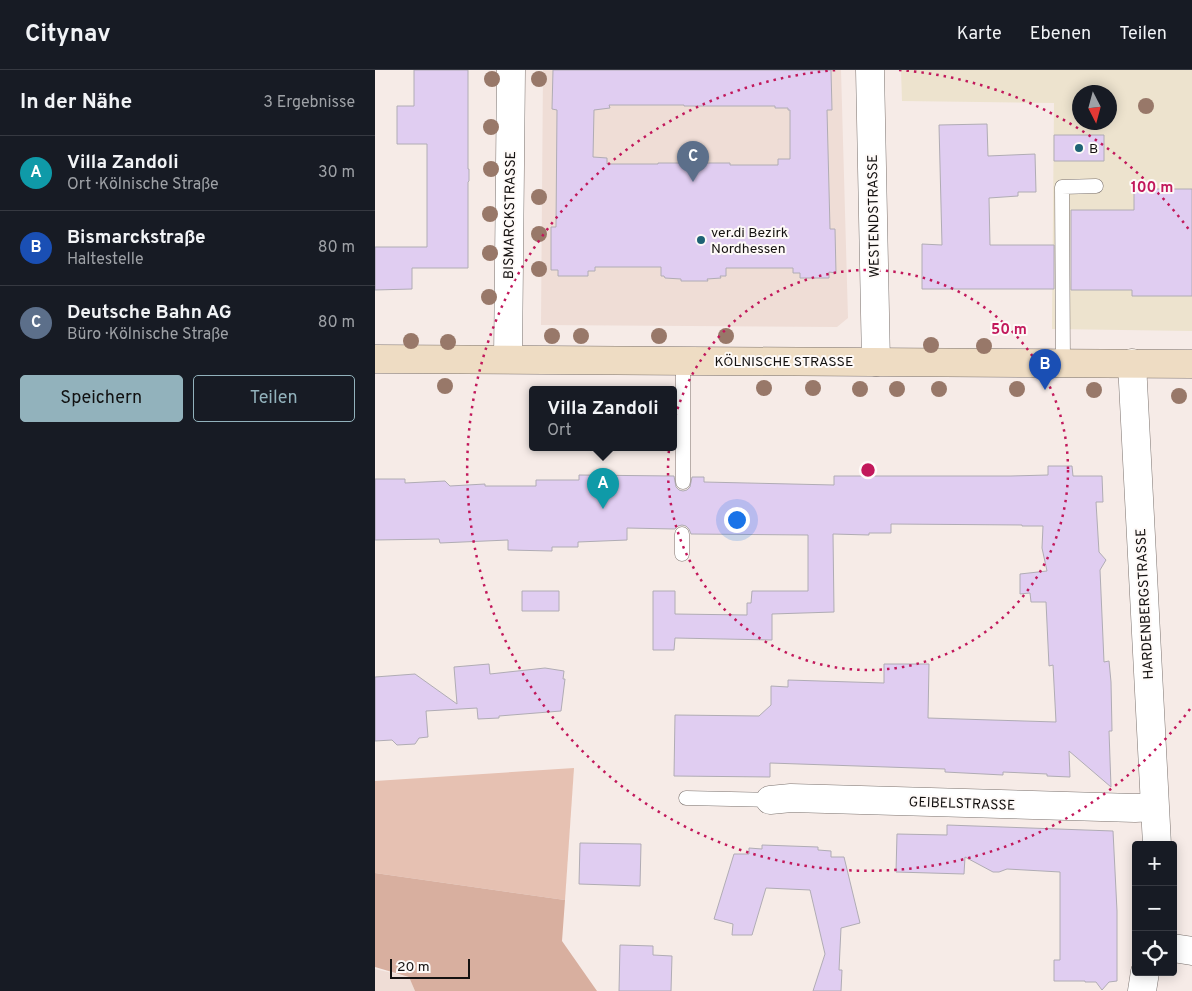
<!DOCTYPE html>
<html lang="de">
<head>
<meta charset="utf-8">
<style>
	:root { --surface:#171b24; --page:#20242c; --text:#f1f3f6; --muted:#9ea1a6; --line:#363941; --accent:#92b2bc }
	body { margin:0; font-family:Overpass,sans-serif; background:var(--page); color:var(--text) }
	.controls { position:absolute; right:15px; bottom:15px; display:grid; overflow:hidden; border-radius:5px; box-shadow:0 2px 12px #0003 }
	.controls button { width:45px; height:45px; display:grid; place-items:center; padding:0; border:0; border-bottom:1px solid var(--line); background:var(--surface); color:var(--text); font:25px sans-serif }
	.compass { position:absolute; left:697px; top:15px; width:45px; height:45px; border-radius:50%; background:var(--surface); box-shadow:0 2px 12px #0003; rotate:174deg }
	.scale { position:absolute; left:15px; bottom:12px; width:80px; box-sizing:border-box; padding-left:5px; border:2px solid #151211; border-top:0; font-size:14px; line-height:18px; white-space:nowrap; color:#151211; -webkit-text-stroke:4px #fefaf8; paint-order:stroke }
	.you { position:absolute; left:361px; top:449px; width:18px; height:18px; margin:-12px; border:4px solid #fff; border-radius:50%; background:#1a73e8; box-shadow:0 0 0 8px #1a73e833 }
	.badge { display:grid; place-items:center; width:32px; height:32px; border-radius:50%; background:var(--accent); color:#fff; font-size:16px; font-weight:700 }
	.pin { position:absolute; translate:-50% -41px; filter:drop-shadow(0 1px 2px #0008) }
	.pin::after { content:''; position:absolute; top:26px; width:18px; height:15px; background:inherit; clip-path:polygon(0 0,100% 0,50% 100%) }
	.popup { position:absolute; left:154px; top:316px; width:148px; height:65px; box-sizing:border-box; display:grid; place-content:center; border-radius:5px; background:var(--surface); filter:drop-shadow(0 1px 4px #0005); font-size:16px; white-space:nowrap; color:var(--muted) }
	.popup b { font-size:19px; color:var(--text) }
	.popup::after { content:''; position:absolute; left:50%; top:100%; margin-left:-10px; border:10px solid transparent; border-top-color:var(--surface) }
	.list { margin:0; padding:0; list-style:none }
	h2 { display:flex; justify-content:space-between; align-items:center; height:65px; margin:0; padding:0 20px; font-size:21px }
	h2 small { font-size:16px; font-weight:400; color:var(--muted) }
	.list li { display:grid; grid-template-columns:32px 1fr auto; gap:15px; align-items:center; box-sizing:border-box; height:75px; padding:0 20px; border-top:1px solid var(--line) }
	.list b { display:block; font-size:19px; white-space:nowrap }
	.list p { margin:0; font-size:16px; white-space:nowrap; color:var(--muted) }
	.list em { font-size:16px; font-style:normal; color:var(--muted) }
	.actions { display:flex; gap:10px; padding:15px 20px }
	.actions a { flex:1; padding:11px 0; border:1px solid var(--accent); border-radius:5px; text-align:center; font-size:18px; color:var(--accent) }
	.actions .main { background:var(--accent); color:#111 }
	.icon { flex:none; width:28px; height:28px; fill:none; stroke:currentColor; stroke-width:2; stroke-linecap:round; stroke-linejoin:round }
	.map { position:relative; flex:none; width:817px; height:921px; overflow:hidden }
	header { display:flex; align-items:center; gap:30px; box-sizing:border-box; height:70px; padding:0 25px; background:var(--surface); border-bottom:1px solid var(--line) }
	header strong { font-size:24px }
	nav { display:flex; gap:28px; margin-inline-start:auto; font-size:18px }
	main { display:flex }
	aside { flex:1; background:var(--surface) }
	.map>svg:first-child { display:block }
	.built { fill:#efddd6 }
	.education { fill:#ede3ce; fill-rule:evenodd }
	.green { fill:#e6c1b2 }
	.forest { fill:#d8af9f }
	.building { fill:#e0cdf1; stroke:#b0acb4; fill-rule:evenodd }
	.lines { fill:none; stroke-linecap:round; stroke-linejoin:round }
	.lane-casing { stroke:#7c736f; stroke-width:15 }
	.street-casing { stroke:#7c736f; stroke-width:29 }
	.secondary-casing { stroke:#7c736f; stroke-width:29 }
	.lane { stroke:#fff; stroke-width:14 }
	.street { stroke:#fff; stroke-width:28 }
	.secondary { stroke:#eedcc3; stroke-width:28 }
	.tree { fill:#987869 }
	.ring { fill:none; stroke:#c2185b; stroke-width:2.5; stroke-dasharray:2.5 5 }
	.poi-dot { fill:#1e6274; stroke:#fefaf8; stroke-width:2 }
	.labels { text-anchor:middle; stroke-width:4; stroke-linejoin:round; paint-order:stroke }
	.poi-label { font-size:14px; fill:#151211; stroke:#fefaf8; text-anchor:start }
	.street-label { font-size:14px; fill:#151211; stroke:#fefaf8 }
	.centre { fill:#c2185b; stroke:#fefaf8; stroke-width:2.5 }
	.ring-label { font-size:15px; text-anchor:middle; font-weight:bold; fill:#c2185b; stroke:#fefaf8; stroke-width:4; stroke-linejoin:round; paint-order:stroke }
</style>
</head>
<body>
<header>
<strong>Citynav</strong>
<nav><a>Karte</a><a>Ebenen</a><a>Teilen</a></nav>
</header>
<main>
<aside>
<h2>In der Nähe<small>3 Ergebnisse</small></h2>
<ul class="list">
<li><span class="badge" style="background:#0f9aa8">A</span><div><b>Villa Zandoli</b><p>Ort · Kölnische Straße</p></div><em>30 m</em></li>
<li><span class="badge" style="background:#1a4fb4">B</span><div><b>Bismarckstraße</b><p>Haltestelle</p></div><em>80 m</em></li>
<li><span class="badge" style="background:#5c6f8a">C</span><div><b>Deutsche Bahn AG</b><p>Büro · Kölnische Straße</p></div><em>80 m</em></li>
</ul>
<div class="actions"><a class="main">Speichern</a><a>Teilen</a></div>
</aside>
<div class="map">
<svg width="817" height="921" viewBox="0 0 817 921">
	<rect width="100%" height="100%" fill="#f6ebe7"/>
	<path class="built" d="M168,0H466L473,248L462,257L166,255Z
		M0,899L34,907L40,921H0Z"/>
	<path class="education" d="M526,0H817V261L677,259L679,33L527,31ZM704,22H734V52H704Z"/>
	<path class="green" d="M199,698L190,830L0,803V711Z"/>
	<path class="forest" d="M0,803L190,830L187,871L222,921H40L34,907L0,897Z"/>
	<path class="building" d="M39,0H93V99H94V111L93,112V198H37V219L0,220V177H52V74H22V36H39Z
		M178,0H456L457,40H452L455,159H460L461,203L454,202V208H425V203H418V198H351V206H345L346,208L332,209L333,211H306V209L290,208L289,206H286V197H220V201H213V206H183V200H176V157H181L182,40L177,39ZM234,35H309V36H400V38H413V40H415V89H403V95H355V93H283V94H232V88L218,87L219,40L235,38Z
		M612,54L613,86L660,84L661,122H643V126L614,128L615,175H679V219H547V174L567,175L564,55Z
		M679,65H729V91H679Z
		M759,119H817V226H757V220H696V140H759Z
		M673,396H697L698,406H727L728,432H721L724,482L731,490L725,500L729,592L734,591L736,612L737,661H734L736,717L694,681L695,707L672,706V704L628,702V705L570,702V699L395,693V707L299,706L300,645L384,646L396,635V616L413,617V610L509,613V594H554L553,648L681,652L678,595L674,596L671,532H656L655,523L645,524V504L672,501L667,478L668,456H647V455L516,454V463H494V465L458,464L459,542L397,544V570L300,568L299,580H278V521H300V544L372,545V533H376L377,521H433V465L316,464L314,459L311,456L307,455L303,456L300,459L252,458V470L203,472V477H177V481L133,480V470L65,473L64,469L0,470V409H30V413L70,411L75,416L110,414V416H161V410H204V405L299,406L301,417L304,420L308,421L312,420L315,417L317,407H329V412L459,415V406H636L673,405Z
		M147,521H184V541H147Z
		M114,594L115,604L170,598L189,601L188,609H190L186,641L124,646V648L103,649L102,638L51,641L53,667L44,668L40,674L22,675L17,670L0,671V607L40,604L82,634L79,597Z
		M572,755L738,761L742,841V911L734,912L727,920L721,912H710V911H679V890H685V802L632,799L624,802H618L590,787L589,804L521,802L522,764L572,765Z
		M205,773L266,774L265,816L204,814Z
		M387,775L443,777V780L456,781V787H469L485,853L466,858L464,900H467L466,921H438L450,884L435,820L391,818L377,865H357L358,854L339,849L359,784H374V778L387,779Z
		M245,875L278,876V885L297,886L296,921H244Z"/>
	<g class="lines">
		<defs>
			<path id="lane" d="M688,293L687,117L721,116
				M308,412V290
				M307,484V464
				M311,728L395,730"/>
			<path id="street" d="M495,0L501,292
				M133,289L136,0
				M757,293L782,775
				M395,730L416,728L760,738L780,737
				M798,878L817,881
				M767,921L770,902"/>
			<path id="secondary" d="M0,289L817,294"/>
		</defs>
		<use href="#lane" class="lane-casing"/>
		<use href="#street" class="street-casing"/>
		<use href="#secondary" class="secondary-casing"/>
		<use href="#lane" class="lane"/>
		<use href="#street" class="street"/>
		<use href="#secondary" class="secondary"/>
	</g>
	<g class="tree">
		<circle cx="117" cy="9" r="8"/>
		<circle cx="164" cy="9" r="8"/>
		<circle cx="771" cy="36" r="8"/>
		<circle cx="116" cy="57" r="8"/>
		<circle cx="116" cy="99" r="8"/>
		<circle cx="164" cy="127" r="8"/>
		<circle cx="115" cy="144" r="8"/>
		<circle cx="164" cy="164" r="8"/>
		<circle cx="115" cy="183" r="8"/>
		<circle cx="164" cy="199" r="8"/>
		<circle cx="114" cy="227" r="8"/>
		<circle cx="177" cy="266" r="8"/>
		<circle cx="206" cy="266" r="8"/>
		<circle cx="284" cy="266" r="8"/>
		<circle cx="351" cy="266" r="8"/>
		<circle cx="36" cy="271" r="8"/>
		<circle cx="73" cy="272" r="8"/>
		<circle cx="556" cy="275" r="8"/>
		<circle cx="609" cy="276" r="8"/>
		<circle cx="70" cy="316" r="8"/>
		<circle cx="389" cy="318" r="8"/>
		<circle cx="438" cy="318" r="8"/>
		<circle cx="485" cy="319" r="8"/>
		<circle cx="522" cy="319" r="8"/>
		<circle cx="564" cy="319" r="8"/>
		<circle cx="642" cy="319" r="8"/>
		<circle cx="719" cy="320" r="8"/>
		<circle cx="804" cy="326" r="8"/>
	</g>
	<g class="ring">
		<circle cx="493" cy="400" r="200"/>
		<path d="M815 639A401 401 0 1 1 462 0M524 0A401 401 0 0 1 815 161"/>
	</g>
	<g class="poi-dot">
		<circle cx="704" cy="78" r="5"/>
		<circle cx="326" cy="170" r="5"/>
	</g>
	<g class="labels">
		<g class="poi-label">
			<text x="714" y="83">B</text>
			<text x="336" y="167">ver.di Bezirk<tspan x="336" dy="16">Nordhessen</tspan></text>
		</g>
		<g class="street-label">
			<text transform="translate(134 145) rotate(-89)" y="5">BISMARCKSTRASSE</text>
			<text transform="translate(498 146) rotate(-91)" y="5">WESTENDSTRASSE</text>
			<text x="409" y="296">KÖLNISCHE STRASSE</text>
			<text transform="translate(769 534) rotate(-93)" y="5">HARDENBERGSTRASSE</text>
			<text transform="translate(587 733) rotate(2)" y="5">GEIBELSTRASSE</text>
		</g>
	</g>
	<circle cx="493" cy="400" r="8" class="centre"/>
	<g class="ring-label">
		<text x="777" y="122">100 m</text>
		<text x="634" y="264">50 m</text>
	</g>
</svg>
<div class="controls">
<button>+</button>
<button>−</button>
<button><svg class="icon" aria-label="locate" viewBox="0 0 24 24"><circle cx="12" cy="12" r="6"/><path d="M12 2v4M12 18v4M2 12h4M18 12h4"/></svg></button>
</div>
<svg class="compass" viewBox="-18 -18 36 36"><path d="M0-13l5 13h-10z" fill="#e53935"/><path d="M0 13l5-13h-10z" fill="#9ea1a6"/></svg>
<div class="scale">20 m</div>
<div class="you"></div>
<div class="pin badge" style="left:228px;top:439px;background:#0f9aa8">A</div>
<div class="popup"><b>Villa Zandoli</b>Ort</div>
<div class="pin badge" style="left:670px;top:320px;background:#1a4fb4">B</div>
<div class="pin badge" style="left:318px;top:112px;background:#5c6f8a">C</div>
</div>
</main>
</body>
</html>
